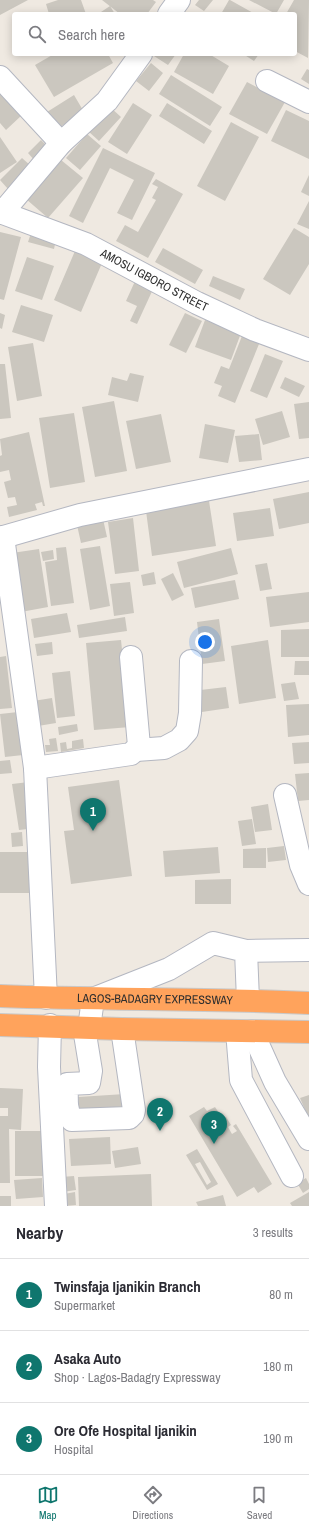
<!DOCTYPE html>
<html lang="en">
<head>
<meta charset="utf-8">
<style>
	:root { --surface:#fff; --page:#f2f2f3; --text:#2b2b33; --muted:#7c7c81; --line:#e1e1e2; --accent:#0f766e }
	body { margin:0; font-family:"Archivo Narrow",sans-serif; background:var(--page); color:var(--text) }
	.you { position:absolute; left:205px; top:642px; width:14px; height:14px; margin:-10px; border:3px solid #fff; border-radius:50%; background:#1a73e8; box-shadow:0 0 0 6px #1a73e833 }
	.badge { display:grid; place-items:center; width:26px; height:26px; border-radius:50%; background:var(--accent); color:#fff; font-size:13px; font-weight:700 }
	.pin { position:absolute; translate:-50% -33px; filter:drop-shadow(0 1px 2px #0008) }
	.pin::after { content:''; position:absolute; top:21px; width:14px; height:12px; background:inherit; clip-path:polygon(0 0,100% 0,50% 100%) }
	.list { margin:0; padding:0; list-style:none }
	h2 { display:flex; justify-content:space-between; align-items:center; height:52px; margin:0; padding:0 16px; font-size:17px }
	h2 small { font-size:13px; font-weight:400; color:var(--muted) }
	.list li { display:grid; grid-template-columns:26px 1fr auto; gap:12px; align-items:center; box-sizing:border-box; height:72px; padding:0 16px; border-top:1px solid var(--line) }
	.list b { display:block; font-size:15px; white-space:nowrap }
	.list p { margin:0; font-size:13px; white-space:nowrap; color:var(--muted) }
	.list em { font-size:13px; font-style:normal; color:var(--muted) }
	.icon { flex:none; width:22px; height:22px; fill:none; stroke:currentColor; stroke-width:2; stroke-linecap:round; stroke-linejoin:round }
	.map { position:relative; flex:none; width:309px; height:1206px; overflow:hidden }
	.search { position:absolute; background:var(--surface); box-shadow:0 2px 10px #0003; left:12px; right:12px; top:12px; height:44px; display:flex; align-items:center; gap:10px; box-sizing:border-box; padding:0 14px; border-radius:4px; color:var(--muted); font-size:15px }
	.sheet { height:268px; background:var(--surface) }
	nav { display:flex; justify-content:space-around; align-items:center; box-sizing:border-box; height:56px; border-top:1px solid var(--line); background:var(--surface); font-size:11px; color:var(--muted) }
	nav a { display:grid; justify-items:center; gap:2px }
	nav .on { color:var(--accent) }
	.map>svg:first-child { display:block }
	.building { fill:#cbc7bf; fill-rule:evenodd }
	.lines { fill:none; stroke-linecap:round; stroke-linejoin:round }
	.minor-casing { stroke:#b4b7c1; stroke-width:24 }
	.highway-casing { stroke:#c9c9c9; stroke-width:24 }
	.minor { stroke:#fff; stroke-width:22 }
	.highway { stroke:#ffa35c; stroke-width:22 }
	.labels { text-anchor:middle; stroke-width:4; stroke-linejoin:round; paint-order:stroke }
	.street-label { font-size:12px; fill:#2e2e2e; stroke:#fff }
</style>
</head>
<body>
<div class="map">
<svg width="309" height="1206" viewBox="0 0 309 1206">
	<rect width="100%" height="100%" fill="#efe9e1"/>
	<path class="building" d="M0,0H28L0,15Z
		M58,0H81L86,14H49L46,4Z
		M102,0H153L156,2L147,14H120Z
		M199,0H213L204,11L195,5Z
		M229,0H230L255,14H221Z
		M249,0H284L276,14Z
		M294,0H309L308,58L295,51V14H286Z
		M110,6L115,14H98Z
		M54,54H108L113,63L54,97L35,65Z
		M156,54H176L168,65L154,56Z
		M184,54H209L229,66L213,94L174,72Z
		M243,54H259L254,61Z
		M151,63L163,73L149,91L136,81Z
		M307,69L309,70V84L301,79Z
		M171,75L222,107L210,126L159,94Z
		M247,82L285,102L267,134L229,114Z
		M2,93L22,115L6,130L0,123V95Z
		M74,95L84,112L57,129L47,112Z
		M133,103L152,115L127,154L108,142Z
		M167,103L212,131L204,144L159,116Z
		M110,107L121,117L99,141L88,131Z
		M286,110L309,121V159L271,141Z
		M231,122L259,137L225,201L197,186Z
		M87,134L101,146L80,170L66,158Z
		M0,137L17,162L0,173Z
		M41,140L48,147L35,161L28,153Z
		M103,148L155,173L132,220L117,213L134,180L110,168L83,223L69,216Z
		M22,158L31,166L8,189L0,180Z
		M61,160L83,178L48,218L26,199Z
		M309,175V196L301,192Z
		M156,179L183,194L148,258L116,241L125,225L138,232L156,200L152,198L158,187L152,184Z
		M309,201V229L297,224Z
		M294,228L309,237V264L290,295L263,279Z
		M0,232L21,237L4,300L0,299Z
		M31,233L56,240L54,249L28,242Z
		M163,248L203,270L195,284L155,262Z
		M75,251L102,263L81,312L54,300Z
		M27,257L54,266L42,300L15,291Z
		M213,276L245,289L240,300L209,286Z
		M136,279L154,287L137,324L130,321L137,306L126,301Z
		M21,305L53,315L44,342L12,332Z
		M0,313L5,315L2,329L0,328Z
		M185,313L202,321L186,353L169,345Z
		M205,320L241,333L231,360L195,347Z
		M242,336L259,344L235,403L218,396L222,386L214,383L221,366L229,369Z
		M33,343L42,396L17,401L8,347Z
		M265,354L283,361L267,398L250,391Z
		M0,364H5L11,418L0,419Z
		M130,373L144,376L138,402L108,395L112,377L127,381Z
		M285,377L305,386L299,397L280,388Z
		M114,401L127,471L95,477L82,407Z
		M309,402V438L299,439L294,404Z
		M282,411L290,437L263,445L255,419Z
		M74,413L85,482L50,488L39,418Z
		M161,414L171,462L136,469L126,421Z
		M205,424L235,430L228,463L199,458Z
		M29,432L45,506H43L42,502L35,504L37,510L9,517L7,507L17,505L15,497L8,498L4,482L11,480L9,470L0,472V456L2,455L0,439Z
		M259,434L262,460L239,462L235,436Z
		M309,492V523L279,529L273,499Z
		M209,501L216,546L152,556L146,511Z
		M270,508L274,536L237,541L233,513Z
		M133,518L139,571L115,574L108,522Z
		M103,519L107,537L81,543L77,525Z
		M100,546L110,606L90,610L80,549Z
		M66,547L74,603L51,606L45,562L57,560L56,548Z
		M231,548L238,574L184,588L177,562Z
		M39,549L48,607L21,612L12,553Z
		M53,550L54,559L43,561L41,552Z
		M267,563L272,589L260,591L255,565Z
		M154,572L156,584L143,586L141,575Z
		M173,573L184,595L172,601L161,579Z
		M235,580L239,599L195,608L191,588Z
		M130,582L134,613L114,616L110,584Z
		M309,592V622L270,627L266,597Z
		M67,613L71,632L34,638L31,619Z
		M125,617L127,631L79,638L77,625Z
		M219,619L225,661L202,664L197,622Z
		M309,629V657H281V630Z
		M121,640L130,727L94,730L86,643Z
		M268,640L276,698L239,704L231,646Z
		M52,642L53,654L37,656L35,644Z
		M6,656L12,708L0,709V657Z
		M295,661H309V675H294Z
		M70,671L75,716L57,718L52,673Z
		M295,682L299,699L284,701L281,684Z
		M226,687L229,708L195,713L192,691Z
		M52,698L56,723L38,726L33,701Z
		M309,704V735L288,737L286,705Z
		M18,712L23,755L5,757L0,714Z
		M77,724L78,731L59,735L58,727Z
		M56,738L58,751L46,752L45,745H50L49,739Z
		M83,739L84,748L61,752L60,743L66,742L67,749L72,748V741Z
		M309,742V763L294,764L292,743Z
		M10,760L12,773L0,774V761Z
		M309,773V800L298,801L295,774Z
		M119,780L132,876L71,884L64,831L74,830L68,787Z
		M29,782L36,828L19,830L12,784Z
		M268,804L272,830L255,832L251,807Z
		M252,819L256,844L242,846L238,821Z
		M22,832L23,846L12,847L11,833Z
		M284,846L286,860L268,862L267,848Z
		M218,847L220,873L165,877L163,851Z
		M266,848V868H243V849Z
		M0,852H35L34,893H0Z
		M231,879V904H195V880Z
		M0,1088L23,1089L21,1130L9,1129L10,1183H0V1116H8V1108H0Z
		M125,1094L126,1110L79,1112L78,1097Z
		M309,1095V1119L300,1098Z
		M204,1107L207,1111L215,1107L223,1119L226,1117L231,1125L228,1127L232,1134L237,1131L233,1126L236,1124L272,1184L258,1193L254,1187L237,1197L189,1116Z
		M15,1131H44V1176H15Z
		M110,1137L111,1164L71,1166L69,1139Z
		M138,1147L141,1164L115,1168L112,1151Z
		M197,1149L218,1184L207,1190L186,1155ZM200,1162L211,1182L207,1185L195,1164Z
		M151,1174L152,1206H79L78,1177Z
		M74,1176L76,1190L62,1192L61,1177Z
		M42,1178L43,1197L16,1199L14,1180Z
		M306,1178L309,1184V1189L303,1193L297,1183Z
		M75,1192L76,1205L65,1206L64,1194Z
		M309,1192V1206H292L290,1203Z
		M223,1195L226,1206H198L196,1202Z
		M0,1196H11V1206H0Z"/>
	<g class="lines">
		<defs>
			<g id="minor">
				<path d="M169,14L179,0"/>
				<path d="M0,77L61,143"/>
				<path d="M267,81L309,102"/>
				<path id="s1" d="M0,212L86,244L197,303L255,330L309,350"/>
				<path d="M2,213L61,143L107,101L141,54"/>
				<path d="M3,537L35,768L46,998"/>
				<path d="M0,538L80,515L309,469"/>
				<path d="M136,750L164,748L179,740L187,731L190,713L191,661"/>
				<path d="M35,768L131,754L139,746L131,657"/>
				<path d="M285,795L301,865L309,884"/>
				<path d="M246,951L309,950"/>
				<path d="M50,1025L49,1067L56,1206"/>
				<path d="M84,1028L91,1071L89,1083L67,1084C67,1097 65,1109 72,1120L129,1118L133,1114L134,1110L122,1029"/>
				<path d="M89,1028L93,999L169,969L213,943L246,951L248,1000"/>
				<path d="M237,1031L241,1080L292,1176"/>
				<path d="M252,1031L275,1082L309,1139"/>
			</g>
			<g id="highway">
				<path id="s2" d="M0,996C103,1000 206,998 309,1003"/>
				<path d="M0,1025L122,1029L309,1032"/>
			</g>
		</defs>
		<use href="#minor" class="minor-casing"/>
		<use href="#highway" class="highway-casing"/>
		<use href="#minor" class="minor"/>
		<use href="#highway" class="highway"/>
	</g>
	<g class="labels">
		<g class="street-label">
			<text dy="4" stroke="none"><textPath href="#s1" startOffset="169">AMOSU IGBORO STREET</textPath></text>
			<text dy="4" stroke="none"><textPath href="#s2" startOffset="155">LAGOS-BADAGRY EXPRESSWAY</textPath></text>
		</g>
	</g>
</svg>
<div class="you"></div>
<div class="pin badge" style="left:93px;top:831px">1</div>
<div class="pin badge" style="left:160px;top:1131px">2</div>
<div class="pin badge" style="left:214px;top:1144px">3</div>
<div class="search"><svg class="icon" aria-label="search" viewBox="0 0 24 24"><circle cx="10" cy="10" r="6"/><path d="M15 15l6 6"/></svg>Search here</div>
</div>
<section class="sheet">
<h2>Nearby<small>3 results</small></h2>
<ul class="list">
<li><span class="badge">1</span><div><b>Twinsfaja Ijanikin Branch</b><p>Supermarket</p></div><em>80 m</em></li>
<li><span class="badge">2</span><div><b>Asaka Auto</b><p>Shop · Lagos-Badagry Expressway</p></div><em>180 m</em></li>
<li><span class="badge">3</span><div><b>Ore Ofe Hospital Ijanikin</b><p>Hospital</p></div><em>190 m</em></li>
</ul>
</section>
<nav>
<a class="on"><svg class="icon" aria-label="map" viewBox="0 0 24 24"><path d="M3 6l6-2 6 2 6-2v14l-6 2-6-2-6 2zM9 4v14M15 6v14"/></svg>Map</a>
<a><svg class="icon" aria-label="directions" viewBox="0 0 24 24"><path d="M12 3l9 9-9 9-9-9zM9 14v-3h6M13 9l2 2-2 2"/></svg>Directions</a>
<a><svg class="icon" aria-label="saved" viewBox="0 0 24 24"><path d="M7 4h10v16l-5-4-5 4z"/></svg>Saved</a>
</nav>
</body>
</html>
